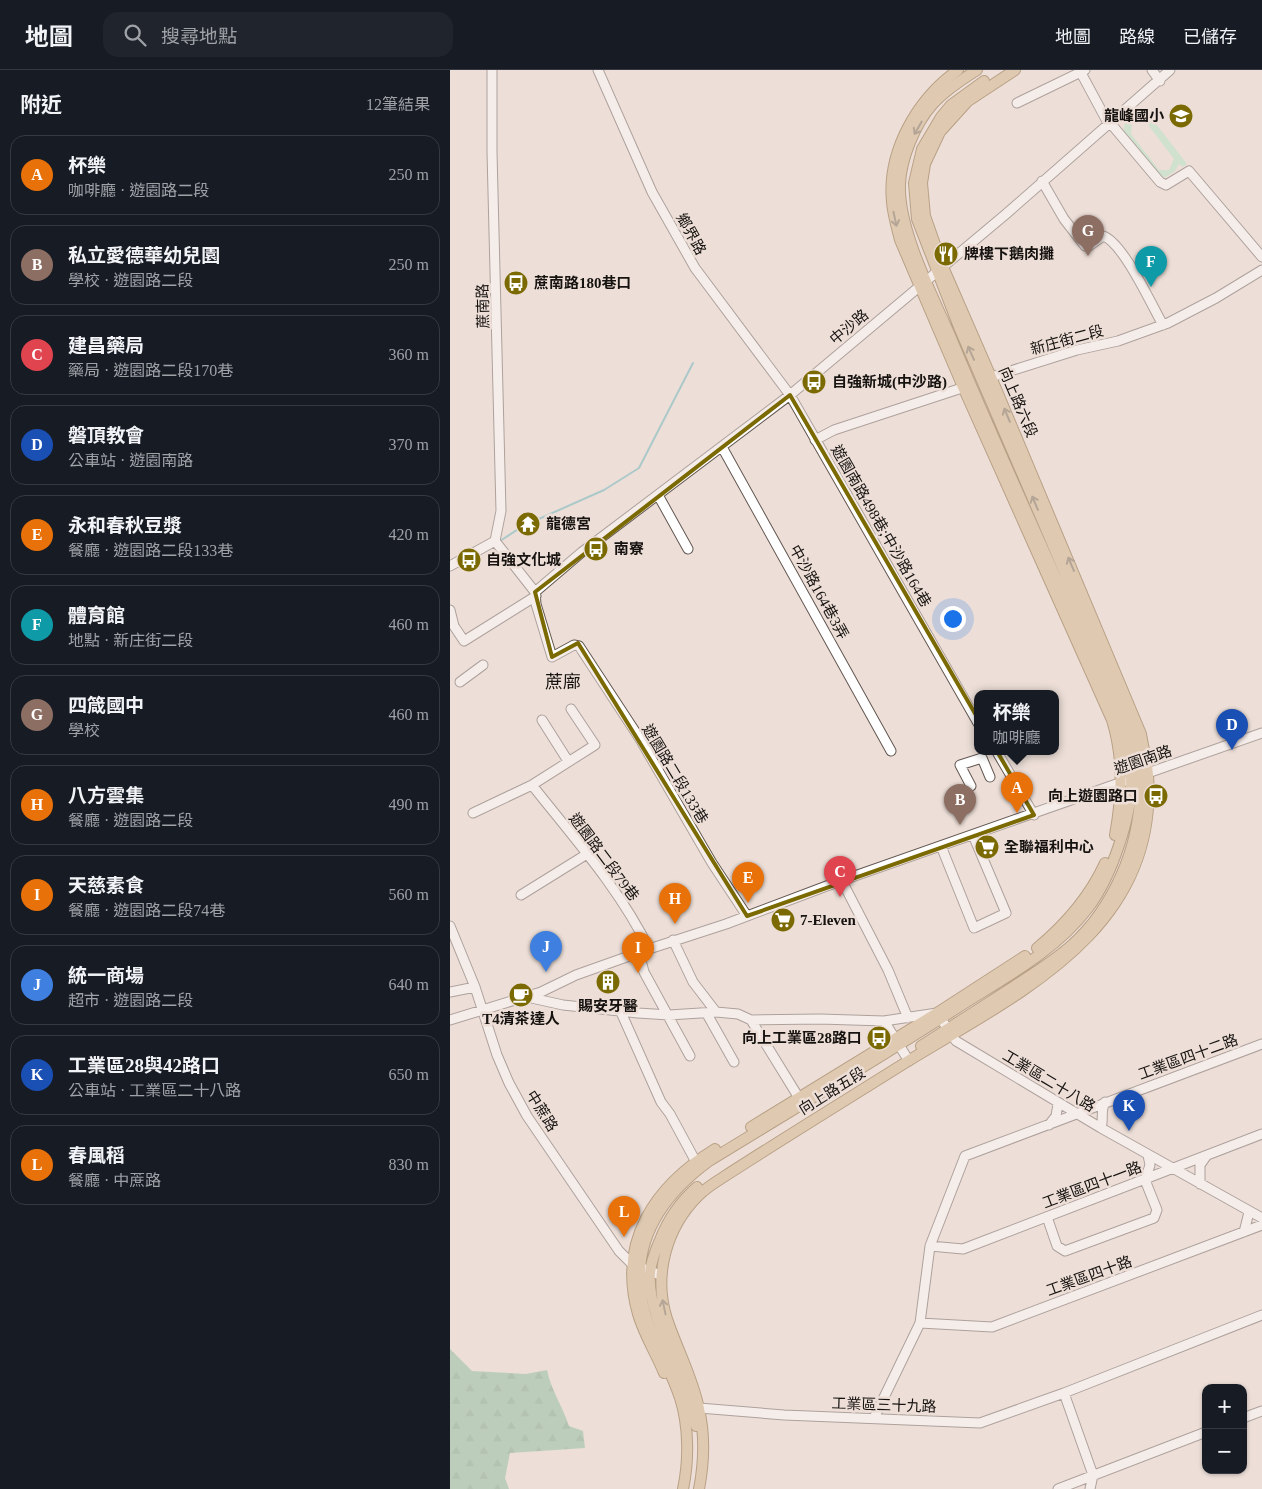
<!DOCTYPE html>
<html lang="zh-TW">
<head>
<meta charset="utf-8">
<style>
	:root { --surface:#171b24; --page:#20242c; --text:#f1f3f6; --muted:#9ea1a6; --line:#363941; --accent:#7b6a02 }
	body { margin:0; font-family:"Times New Roman","Noto Sans TC",serif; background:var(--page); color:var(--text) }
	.controls { position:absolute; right:15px; bottom:15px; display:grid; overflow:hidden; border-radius:10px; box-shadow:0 1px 4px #0004 }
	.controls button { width:45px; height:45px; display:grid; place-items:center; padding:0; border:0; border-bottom:1px solid var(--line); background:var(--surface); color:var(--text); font:25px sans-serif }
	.you { position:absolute; left:502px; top:548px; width:18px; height:18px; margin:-12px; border:4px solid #fff; border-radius:50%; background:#1a73e8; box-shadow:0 0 0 8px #1a73e833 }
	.badge { display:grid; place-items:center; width:32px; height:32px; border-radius:50%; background:var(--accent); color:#fff; font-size:16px; font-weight:700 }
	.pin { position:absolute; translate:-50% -41px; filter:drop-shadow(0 1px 2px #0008) }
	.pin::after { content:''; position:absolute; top:26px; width:18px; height:15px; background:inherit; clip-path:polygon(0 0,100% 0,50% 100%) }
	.popup { position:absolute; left:524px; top:620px; width:85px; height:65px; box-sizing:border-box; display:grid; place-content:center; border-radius:10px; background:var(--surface); filter:drop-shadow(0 1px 4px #0005); font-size:16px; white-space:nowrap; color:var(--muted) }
	.popup b { font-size:19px; color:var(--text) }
	.popup::after { content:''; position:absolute; left:50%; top:100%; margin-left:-10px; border:10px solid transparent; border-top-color:var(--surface) }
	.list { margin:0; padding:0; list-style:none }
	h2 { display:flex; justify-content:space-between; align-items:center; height:65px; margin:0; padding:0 20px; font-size:21px }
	h2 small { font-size:16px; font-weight:400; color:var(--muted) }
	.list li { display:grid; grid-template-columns:32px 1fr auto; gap:15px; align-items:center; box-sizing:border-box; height:80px; margin:0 10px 10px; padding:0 10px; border:1px solid var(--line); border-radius:15px }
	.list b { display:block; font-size:19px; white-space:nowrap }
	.list p { margin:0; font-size:16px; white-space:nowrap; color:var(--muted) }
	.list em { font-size:16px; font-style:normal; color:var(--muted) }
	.icon { flex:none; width:28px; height:28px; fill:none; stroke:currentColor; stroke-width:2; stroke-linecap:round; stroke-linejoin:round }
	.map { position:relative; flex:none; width:812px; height:1419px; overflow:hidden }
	header { display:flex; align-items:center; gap:30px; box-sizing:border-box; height:70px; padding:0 25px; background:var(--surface); border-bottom:1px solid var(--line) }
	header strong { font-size:24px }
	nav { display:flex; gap:28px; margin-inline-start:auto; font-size:18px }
	.search { width:350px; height:45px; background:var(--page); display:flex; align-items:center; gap:12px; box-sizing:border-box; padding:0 18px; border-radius:15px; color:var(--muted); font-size:19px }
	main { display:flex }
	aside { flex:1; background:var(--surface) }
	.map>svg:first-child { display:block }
	.forest { fill:url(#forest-firs) }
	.pitch { fill:#ade4c1; fill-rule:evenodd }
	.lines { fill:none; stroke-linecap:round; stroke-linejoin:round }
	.stream { stroke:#5cafb5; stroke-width:2 }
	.minor-casing { stroke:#635751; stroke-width:11 }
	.major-casing { stroke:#785621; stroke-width:12 }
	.minor { stroke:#fff; stroke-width:9 }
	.major { stroke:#ceb080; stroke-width:10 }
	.oneway { stroke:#726148 }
	.marked { fill:none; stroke:#7b6a02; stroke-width:4; stroke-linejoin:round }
	.labels { text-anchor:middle; stroke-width:5; stroke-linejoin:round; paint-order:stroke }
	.poi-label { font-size:15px; font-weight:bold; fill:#16120f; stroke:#eddfd8; text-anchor:start }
	.street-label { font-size:15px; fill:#16120f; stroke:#eddfd8 }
	.quarter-label { font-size:18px; fill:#16120f; stroke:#eddfd8 }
</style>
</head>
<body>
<header>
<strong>地圖</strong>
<div class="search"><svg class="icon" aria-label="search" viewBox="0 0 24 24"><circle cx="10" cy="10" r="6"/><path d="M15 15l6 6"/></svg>搜尋地點</div>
<nav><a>地圖</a><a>路線</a><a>已儲存</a></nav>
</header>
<main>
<aside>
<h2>附近<small>12筆結果</small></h2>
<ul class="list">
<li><span class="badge" style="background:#e8710a">A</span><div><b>杯樂</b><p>咖啡廳 · 遊園路二段</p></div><em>250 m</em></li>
<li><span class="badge" style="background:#8d6e63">B</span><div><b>私立愛德華幼兒園</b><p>學校 · 遊園路二段</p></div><em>250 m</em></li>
<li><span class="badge" style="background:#e0444e">C</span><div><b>建昌藥局</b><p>藥局 · 遊園路二段170巷</p></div><em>360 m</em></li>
<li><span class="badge" style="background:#1a4fb4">D</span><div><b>磐頂教會</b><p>公車站 · 遊園南路</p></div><em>370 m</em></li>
<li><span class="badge" style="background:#e8710a">E</span><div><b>永和春秋豆漿</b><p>餐廳 · 遊園路二段133巷</p></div><em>420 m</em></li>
<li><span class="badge" style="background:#0f9aa8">F</span><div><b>體育館</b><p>地點 · 新庄街二段</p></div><em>460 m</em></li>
<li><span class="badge" style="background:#8d6e63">G</span><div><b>四箴國中</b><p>學校</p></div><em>460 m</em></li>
<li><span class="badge" style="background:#e8710a">H</span><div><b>八方雲集</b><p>餐廳 · 遊園路二段</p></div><em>490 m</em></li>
<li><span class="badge" style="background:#e8710a">I</span><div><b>天慈素食</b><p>餐廳 · 遊園路二段74巷</p></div><em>560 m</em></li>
<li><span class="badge" style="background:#3f7fe0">J</span><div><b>統一商場</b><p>超市 · 遊園路二段</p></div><em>640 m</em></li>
<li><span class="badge" style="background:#1a4fb4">K</span><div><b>工業區28與42路口</b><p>公車站 · 工業區二十八路</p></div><em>650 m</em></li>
<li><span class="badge" style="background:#e8710a">L</span><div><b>春風稻</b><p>餐廳 · 中蔗路</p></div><em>830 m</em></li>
</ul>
</aside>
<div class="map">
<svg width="812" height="1419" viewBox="0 0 812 1419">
	<defs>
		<pattern id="forest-firs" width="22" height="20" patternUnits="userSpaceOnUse" patternTransform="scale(1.25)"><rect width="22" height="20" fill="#80bb97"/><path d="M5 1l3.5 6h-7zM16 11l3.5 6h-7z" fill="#6ea081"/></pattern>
	</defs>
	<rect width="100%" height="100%" fill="#eddfd8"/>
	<path class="forest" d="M0,1279L22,1301L76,1304L97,1300C101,1320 113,1337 119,1356L133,1361L135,1378L60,1383L55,1408L59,1419H0Z"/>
	<path class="pitch" d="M692,36L737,94L733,97L729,94L725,101L716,107L707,106L673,63L676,48L688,42L687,39ZM689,50L696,52L724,89L719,100H709L681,64L682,53Z"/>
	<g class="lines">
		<path class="stream" d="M50,471L73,456L154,420L189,398L243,293"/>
		<defs>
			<path id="minor" d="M42,0V82L51,441L45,471
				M148,0L202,122L245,198L340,325L528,653
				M702,0L710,11
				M630,1L658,53L662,55L710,112L716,115L739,101L812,187
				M567,33L635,0
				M592,111L614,149L635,176H639L653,166C673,172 702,236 713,255
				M535,309L627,280L668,271L718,253L766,228L812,200
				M365,370L384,360L518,316
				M272,377L441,681
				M208,425L238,479
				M45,471L85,522L86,534L102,587L124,575L129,576L190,669L262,793L297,846
				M0,496L45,471
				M85,522L132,482L340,325L556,144L720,0
				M0,540L4,556L14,571L86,526
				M10,612L33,595
				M92,650L118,691
				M547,682L584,745
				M692,705L812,663
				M82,715C123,767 170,819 199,879
				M521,716L510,695L532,688L540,707
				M23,743L82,715L145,675L121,639
				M491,776L524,858L556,843L523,765
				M392,811L438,900L458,948
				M71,825L137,784
				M0,856L25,917L47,985L59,1013L77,1046L169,1181L182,1194L210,1205
				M223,870L243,912L266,942
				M189,883L194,902L240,986
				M0,922L25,917
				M77,927L113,935L188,943L219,945L266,942L288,944L301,950L370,949L434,951L487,943L506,971L651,1058L812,1148
				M170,940L211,1032L220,1044L246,1092
				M257,944L284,992
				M0,950L91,922L126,905L199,879L276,854L382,814L675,711
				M301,950L349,1028
				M434,951L459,991
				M599,1055L606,1046L608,1034
				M651,1058C654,1049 650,1041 655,1032
				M750,1114V1095L757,1085
				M597,1147L607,1176L615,1181L704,1148L707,1140L695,1110L700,1095L698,1085
				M794,1162L799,1142L797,1140
				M480,1176L513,1179L812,1064
				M470,1253L542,1257L812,1155
				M249,1338L334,1345L530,1353L614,1323
				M424,1348L470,1253L480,1176L515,1086L812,974
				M793,1348L812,1341
				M643,1405L614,1323L812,1245
				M608,1419L756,1362
				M640,1419L643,1405"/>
			<path id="major" d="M508,0C467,29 437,81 442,132C443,145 447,158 450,170L513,317L662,650C674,689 672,726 665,765
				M587,878C616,854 639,828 655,793
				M471,976C501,957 530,938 560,919C581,905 603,892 622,875C663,838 689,778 690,723C690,696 684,671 676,645L509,257L467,149L464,113L472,79L491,47L501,35L534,11
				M301,1057L487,943L575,886
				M214,1303C206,1283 194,1265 188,1244C167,1171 205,1116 265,1079
				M246,1356C238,1308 196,1247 200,1203C201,1192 206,1179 210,1170C218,1149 230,1132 247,1117
				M233,1419C239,1391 239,1356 230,1328C222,1304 210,1282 200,1258C173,1188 202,1133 259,1091C342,1040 425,991 507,938C552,909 605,882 638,838C661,808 683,745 681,707C680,687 676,667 669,648C613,522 554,396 501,268C483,226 448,160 450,114C451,89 465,54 482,35C494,21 511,10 527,0
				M249,1419C254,1393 255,1365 249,1339C243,1308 227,1279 217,1249C203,1206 216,1158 248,1126C255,1119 264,1113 272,1108C334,1068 396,1030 458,991C569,923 709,860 698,705C697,691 693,677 691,664L541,307L493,197L475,146L472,113L475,94L490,62L518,31L565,0"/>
		</defs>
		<use href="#minor" class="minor-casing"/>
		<use href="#major" class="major-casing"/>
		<use href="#minor" class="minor"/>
		<use href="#major" class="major"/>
	</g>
	<defs><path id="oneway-shaft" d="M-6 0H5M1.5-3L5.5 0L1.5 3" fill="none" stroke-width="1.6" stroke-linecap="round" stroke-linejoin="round" transform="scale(1.25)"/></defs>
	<g class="oneway">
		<use href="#oneway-shaft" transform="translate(468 58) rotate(120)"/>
		<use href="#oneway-shaft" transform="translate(445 149) rotate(78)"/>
		<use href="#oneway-shaft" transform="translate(521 283) rotate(-114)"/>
		<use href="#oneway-shaft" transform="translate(557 345) rotate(-113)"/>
		<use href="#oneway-shaft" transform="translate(585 433) rotate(-113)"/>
		<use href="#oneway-shaft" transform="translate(621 494) rotate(-113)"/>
		<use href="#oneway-shaft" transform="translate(214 1237) rotate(-102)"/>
	</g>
	<path d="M0 0H812V1419H0ZM340,325L584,745L297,846L128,573L102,587L85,522Z" fill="#eddfd8" fill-opacity=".55" fill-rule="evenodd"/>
	<path class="marked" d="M340,325L584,745L297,846L128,573L102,587L85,522Z"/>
	<defs>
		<symbol id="school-disc" viewBox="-11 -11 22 22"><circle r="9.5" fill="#7b6a02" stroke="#eddfd8"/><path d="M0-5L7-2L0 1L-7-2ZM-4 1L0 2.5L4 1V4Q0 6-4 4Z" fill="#fff"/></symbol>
		<symbol id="restaurant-disc" viewBox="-11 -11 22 22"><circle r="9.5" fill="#7b6a02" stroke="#eddfd8"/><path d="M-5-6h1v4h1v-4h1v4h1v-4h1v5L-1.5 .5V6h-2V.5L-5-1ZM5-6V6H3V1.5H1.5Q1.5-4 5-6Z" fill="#fff"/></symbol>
		<symbol id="bus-disc" viewBox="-11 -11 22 22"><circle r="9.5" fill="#7b6a02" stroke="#eddfd8"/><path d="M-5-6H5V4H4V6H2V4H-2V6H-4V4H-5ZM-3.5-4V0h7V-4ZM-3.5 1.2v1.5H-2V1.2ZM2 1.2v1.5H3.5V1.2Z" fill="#fff"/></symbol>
		<symbol id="temple-disc" viewBox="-11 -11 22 22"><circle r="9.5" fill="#7b6a02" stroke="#eddfd8"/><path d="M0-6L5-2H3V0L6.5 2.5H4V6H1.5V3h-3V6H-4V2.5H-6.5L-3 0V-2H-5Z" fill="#fff"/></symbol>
		<symbol id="supermarket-disc" viewBox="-11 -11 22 22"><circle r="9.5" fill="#7b6a02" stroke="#eddfd8"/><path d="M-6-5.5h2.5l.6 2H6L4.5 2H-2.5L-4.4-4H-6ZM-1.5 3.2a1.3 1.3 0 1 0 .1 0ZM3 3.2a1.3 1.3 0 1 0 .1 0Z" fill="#fff"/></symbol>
		<symbol id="building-disc" viewBox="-11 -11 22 22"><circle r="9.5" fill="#7b6a02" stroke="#eddfd8"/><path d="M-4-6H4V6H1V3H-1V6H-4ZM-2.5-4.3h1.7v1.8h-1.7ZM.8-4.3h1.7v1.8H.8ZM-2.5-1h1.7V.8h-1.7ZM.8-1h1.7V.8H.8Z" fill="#fff"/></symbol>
		<symbol id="cafe-disc" viewBox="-11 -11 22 22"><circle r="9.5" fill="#7b6a02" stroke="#eddfd8"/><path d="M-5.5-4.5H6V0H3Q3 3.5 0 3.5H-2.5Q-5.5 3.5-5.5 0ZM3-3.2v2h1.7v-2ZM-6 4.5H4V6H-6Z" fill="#fff"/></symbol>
	</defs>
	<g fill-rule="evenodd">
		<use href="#school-disc" x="717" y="32" width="28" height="28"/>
		<use href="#restaurant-disc" x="482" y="170" width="28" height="28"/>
		<use href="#bus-disc" x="52" y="199" width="28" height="28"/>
		<use href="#bus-disc" x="350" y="298" width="28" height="28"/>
		<use href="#temple-disc" x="64" y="440" width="28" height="28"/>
		<use href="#bus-disc" x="132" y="465" width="28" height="28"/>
		<use href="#bus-disc" x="5" y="476" width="28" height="28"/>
		<use href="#bus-disc" x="692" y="712" width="28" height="28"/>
		<use href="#supermarket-disc" x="523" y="763" width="28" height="28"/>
		<use href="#supermarket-disc" x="319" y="836" width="28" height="28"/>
		<use href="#building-disc" x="144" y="898" width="28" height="28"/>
		<use href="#cafe-disc" x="57" y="911" width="28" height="28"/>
		<use href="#bus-disc" x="415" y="954" width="28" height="28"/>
	</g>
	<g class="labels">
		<g class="poi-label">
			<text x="714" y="51" text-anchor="end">龍峰國小</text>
			<text x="514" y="189">牌樓下鵝肉攤</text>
			<text x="84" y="218">蔗南路180巷口</text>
			<text x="382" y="317">自強新城(中沙路)</text>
			<text x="96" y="459">龍德宮</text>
			<text x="164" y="484">南寮</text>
			<text x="36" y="495">自強文化城</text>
			<text x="688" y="731" text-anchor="end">向上遊園路口</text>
			<text x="554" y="782">全聯福利中心</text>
			<text x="350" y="855">7-Eleven</text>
			<text x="158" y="941" text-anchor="middle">賜安牙醫</text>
			<text x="71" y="954" text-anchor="middle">T4清茶達人</text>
			<text x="412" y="973" text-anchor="end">向上工業區28路口</text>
		</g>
		<g class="street-label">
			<text transform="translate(241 164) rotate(61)" y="5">鄉界路</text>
			<text transform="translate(33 236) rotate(-91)" y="5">蔗南路</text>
			<text transform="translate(399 257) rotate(-40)" y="5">中沙路</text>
			<text transform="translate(617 270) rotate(-15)" y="5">新庄街二段</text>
			<text transform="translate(568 332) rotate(67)" y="5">向上路六段</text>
			<text transform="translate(431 456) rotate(60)" y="5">遊園南路498巷;中沙路164巷</text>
			<text transform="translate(369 522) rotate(61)" y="5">中沙路164巷3弄</text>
			<text transform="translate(693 690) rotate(-19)" y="5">遊園南路</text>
			<text transform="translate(225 704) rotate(59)" y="5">遊園路二段133巷</text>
			<text transform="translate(154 787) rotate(53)" y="5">遊園路二段79巷</text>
			<text transform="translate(738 987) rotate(-20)" y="5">工業區四十二路</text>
			<text transform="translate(599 1011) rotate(31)" y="5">工業區二十八路</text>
			<text transform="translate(382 1021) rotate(-32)" y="5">向上路五段</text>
			<text transform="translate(92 1041) rotate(58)" y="5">中蔗路</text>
			<text transform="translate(642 1115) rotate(-21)" y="5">工業區四十一路</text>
			<text transform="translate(639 1206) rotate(-20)" y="5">工業區四十路</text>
			<text transform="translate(434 1335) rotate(2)" y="5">工業區三十九路</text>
		</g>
		<g class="quarter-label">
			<text x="113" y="618">蔗廍</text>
		</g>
	</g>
</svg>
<div class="controls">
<button>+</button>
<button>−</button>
</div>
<div class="you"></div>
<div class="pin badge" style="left:567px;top:743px;background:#e8710a">A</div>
<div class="popup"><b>杯樂</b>咖啡廳</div>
<div class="pin badge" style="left:510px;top:755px;background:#8d6e63">B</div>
<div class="pin badge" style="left:390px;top:827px;background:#e0444e">C</div>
<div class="pin badge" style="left:782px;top:680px;background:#1a4fb4">D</div>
<div class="pin badge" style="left:298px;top:833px;background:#e8710a">E</div>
<div class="pin badge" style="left:701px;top:217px;background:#0f9aa8">F</div>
<div class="pin badge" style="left:638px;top:186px;background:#8d6e63">G</div>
<div class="pin badge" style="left:225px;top:854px;background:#e8710a">H</div>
<div class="pin badge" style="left:188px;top:903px;background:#e8710a">I</div>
<div class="pin badge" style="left:96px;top:902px;background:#3f7fe0">J</div>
<div class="pin badge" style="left:679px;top:1061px;background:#1a4fb4">K</div>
<div class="pin badge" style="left:174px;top:1167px;background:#e8710a">L</div>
</div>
</main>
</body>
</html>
